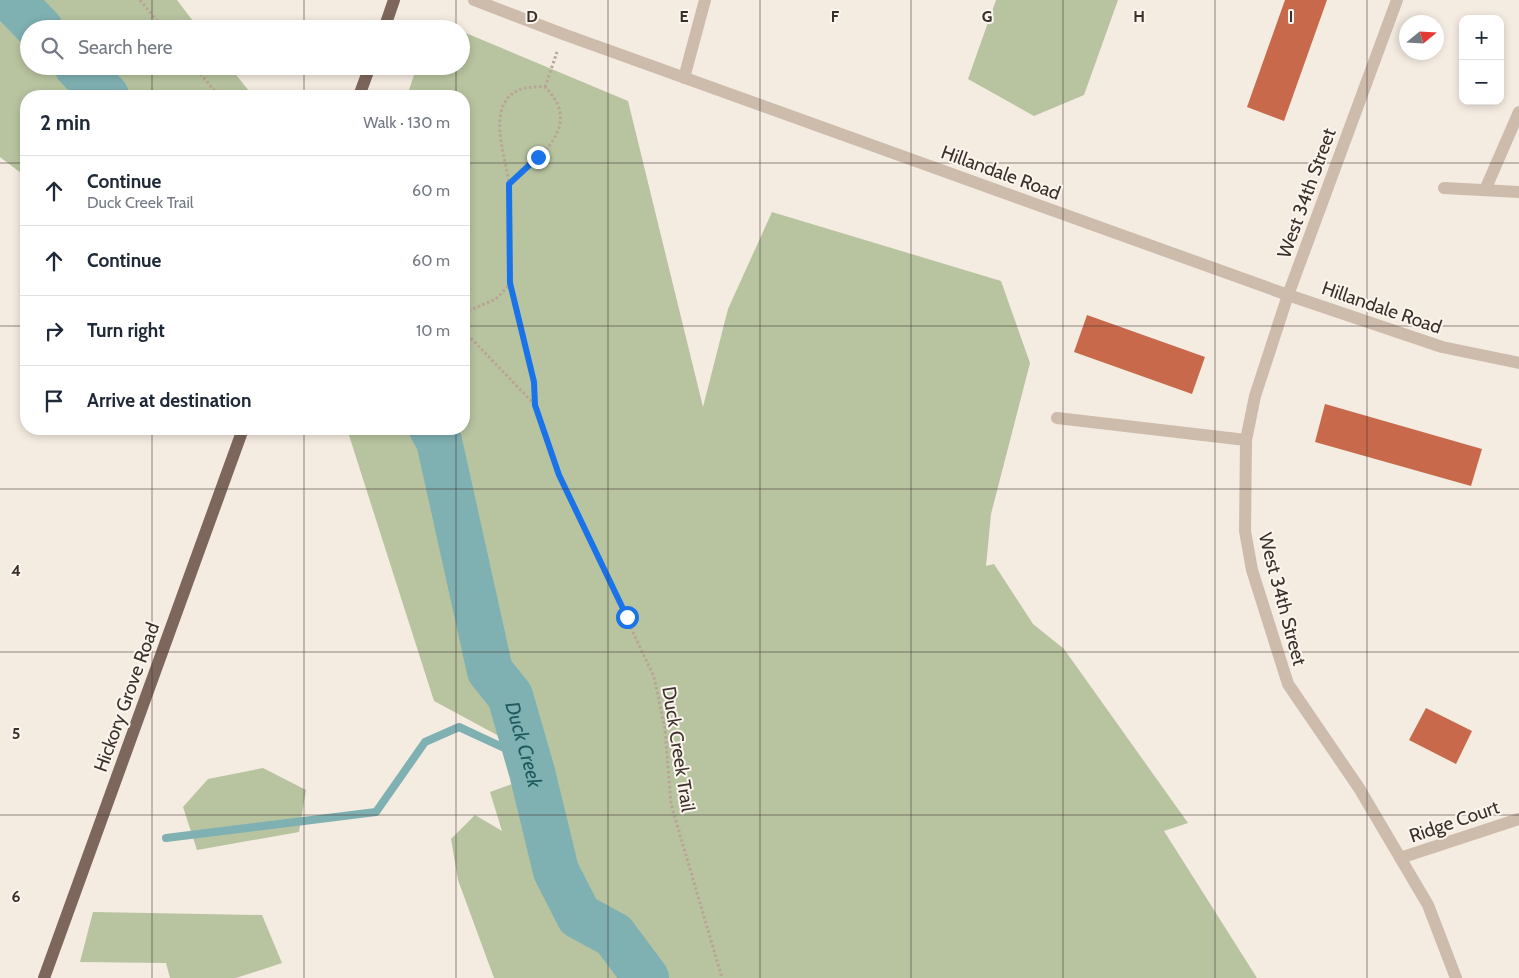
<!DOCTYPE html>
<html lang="en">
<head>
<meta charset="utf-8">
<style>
	:root { --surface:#fff; --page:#f2f2f3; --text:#1f2937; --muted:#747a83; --line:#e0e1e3 }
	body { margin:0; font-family:Cabin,sans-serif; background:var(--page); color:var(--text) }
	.controls { position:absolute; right:15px; top:15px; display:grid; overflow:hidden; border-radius:10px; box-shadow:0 2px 8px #0003 }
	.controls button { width:45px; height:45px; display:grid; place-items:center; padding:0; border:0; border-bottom:1px solid var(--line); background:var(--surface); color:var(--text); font:25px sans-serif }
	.compass { position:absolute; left:1399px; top:15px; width:45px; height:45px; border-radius:50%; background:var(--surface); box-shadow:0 2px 8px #0003; rotate:72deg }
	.stop { position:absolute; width:15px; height:15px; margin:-11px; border:4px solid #1a73e8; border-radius:50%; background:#fff }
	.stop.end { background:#1a73e8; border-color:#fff; box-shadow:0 1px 5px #0008 }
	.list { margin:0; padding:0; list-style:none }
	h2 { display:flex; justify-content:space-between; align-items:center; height:65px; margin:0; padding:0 20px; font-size:21px }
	h2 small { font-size:16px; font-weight:400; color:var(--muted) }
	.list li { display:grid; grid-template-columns:32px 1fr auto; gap:15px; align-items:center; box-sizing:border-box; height:70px; padding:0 20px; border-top:1px solid var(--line) }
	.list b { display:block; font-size:19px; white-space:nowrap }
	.list p { margin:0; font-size:16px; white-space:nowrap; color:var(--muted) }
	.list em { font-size:16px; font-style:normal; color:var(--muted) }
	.icon { flex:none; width:28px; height:28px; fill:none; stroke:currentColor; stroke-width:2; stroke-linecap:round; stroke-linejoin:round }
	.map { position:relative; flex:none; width:1519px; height:978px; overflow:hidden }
	.search { position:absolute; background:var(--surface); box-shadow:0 2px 8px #0003; left:20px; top:20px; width:450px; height:55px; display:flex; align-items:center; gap:12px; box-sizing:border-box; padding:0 18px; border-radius:28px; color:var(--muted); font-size:19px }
	.panel { position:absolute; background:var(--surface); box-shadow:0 2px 8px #0003; left:20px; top:90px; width:450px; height:345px; border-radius:20px }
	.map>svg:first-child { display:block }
	.green { fill:#b8c4a0 }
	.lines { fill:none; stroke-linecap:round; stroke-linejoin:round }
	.stream { stroke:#7fb0b2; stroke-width:8 }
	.river { stroke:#7fb0b2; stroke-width:46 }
	.building { fill:#c8694b }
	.path { stroke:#b9a596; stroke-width:3; stroke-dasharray:2.5 2.5; stroke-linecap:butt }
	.minor { stroke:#cdbbac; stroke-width:12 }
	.major { stroke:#7d675c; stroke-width:12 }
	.route { stroke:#1a73e8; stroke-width:6 }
	.grid { fill:none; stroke:#3b302b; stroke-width:1; stroke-opacity:0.55 }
	.labels { text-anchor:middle; stroke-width:4; stroke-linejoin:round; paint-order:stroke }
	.street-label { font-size:19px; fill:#3b302b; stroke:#fbf5ee }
	.water-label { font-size:20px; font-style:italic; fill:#1f5a5e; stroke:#fbf5ee }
	.grid-label { font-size:16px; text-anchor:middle; font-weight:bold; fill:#3b302b; stroke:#fbf5ee; stroke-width:4; stroke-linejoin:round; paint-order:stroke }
</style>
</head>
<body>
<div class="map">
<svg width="1519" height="978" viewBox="0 0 1519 978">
	<rect width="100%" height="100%" fill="#f4ebe1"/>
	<path class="green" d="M0,0H177L199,29H29V66H229L253,96H26V177L0,157Z
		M996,0H1118L1084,95L1034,116L968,79Z
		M461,31L628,101L703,407L728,309L772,212L1001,281L1030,363L991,514L986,566L994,564L1033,624L1064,649L1188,823L1164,831L1257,978H494L458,880L451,839L475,815L502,831L490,792L554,769L536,713L459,581L478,665L531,733L510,742L434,701L347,429H464V96H407L417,66H461Z
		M263,768L306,790L299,832L197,850L183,807L208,779Z
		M93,912L262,915L282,963L236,978H170L166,963L80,962Z"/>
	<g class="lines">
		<path class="stream" d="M166,838L376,812L425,742L459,727L528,759"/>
		<g class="river">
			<path d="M12,0L40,29"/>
			<path d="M77,66L106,96"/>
			<path id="s1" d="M432,429L439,441L490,671L510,696L532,772L556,871L579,916L614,935L646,978"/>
		</g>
	</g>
	<path class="building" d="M1285,0H1327L1284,121L1247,107Z
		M1087,315L1205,357L1192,394L1074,352Z
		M1325,404L1482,449L1471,486L1315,442Z
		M1426,708L1472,731L1456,764L1409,740Z"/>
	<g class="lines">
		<path class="path" d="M140,0L164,29
			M194,66L219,96
			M545,87L557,52
			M509,184C538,158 585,126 545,87C525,86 506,89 501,113C496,137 507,162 509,185C511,218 505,253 511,285C517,325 532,364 535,405
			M464,313L496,299L510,284
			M464,331L535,405L559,475L654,677L665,729L671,804L722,978"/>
		<path class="minor" d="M474,0L563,34L1288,295L1442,347L1519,363
			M1397,0L1288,295L1255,396L1246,440L1245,531L1252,570L1288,684L1359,788L1428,905L1456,978
			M684,78L705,0
			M1444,188L1519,192
			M1485,190L1519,112
			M1057,418L1246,440
			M1400,858L1519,819"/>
		<path class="major" d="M384,29L394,0
			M359,96L370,66
			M44,978L243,429"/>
	</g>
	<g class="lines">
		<path class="route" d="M538,157L509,184L510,283L534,382L535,405L559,475L627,617"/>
	</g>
	<path class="grid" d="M152,0V29M304,0V29M456,0V29M608,0V978M760,0V978M911,0V978M1063,0V978M1215,0V978M1367,0V978M152,66V96M304,66V96M456,66V96M0,163H26M464,163H1519M0,326H26M464,326H1519M152,429V978M304,429V978M456,429V978M0,489H1519M0,652H1519M0,815H1519"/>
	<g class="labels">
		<g class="street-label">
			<text transform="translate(1001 172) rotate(20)" y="7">Hillandale Road</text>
			<text transform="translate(1306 193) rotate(-70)" y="7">West 34th Street</text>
			<text transform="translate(1382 307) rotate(19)" y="7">Hillandale Road</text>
			<text transform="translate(1283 599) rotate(75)" y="7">West 34th Street</text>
			<text transform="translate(126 697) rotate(-70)" y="7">Hickory Grove Road</text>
			<text transform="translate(679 749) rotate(81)" y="7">Duck Creek Trail</text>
			<text transform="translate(1454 821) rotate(-19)" y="7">Ridge Court</text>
		</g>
		<g class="water-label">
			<text dy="7" stroke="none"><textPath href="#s1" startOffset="332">Duck Creek</textPath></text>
		</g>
	</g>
	<g class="grid-label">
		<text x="532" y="22">D</text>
		<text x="684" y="22">E</text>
		<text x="835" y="22">F</text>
		<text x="987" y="22">G</text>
		<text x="1139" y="22">H</text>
		<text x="1291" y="22">I</text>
		<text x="16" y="576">4</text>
		<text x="16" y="739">5</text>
		<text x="16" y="902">6</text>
	</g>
</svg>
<div class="controls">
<button>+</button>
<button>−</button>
</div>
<svg class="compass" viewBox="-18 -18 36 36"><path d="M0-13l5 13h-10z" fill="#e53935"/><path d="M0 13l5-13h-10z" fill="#747a83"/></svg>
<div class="stop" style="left:627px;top:617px"></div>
<div class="stop end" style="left:538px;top:157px"></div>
<div class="search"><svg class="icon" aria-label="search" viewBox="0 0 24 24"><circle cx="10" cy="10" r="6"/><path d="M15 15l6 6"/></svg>Search here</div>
<section class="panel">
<h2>2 min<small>Walk · 130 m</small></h2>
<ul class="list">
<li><svg class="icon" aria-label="ahead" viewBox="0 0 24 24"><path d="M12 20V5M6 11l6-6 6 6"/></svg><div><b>Continue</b><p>Duck Creek Trail</p></div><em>60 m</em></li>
<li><svg class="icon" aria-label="ahead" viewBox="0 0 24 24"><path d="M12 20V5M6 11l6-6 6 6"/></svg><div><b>Continue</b></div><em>60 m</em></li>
<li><svg class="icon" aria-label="right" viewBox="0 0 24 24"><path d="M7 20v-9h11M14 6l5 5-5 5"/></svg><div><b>Turn right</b></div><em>10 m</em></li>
<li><svg class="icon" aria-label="arrive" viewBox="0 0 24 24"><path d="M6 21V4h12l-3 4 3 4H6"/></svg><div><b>Arrive at destination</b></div></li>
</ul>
</section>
</div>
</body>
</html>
